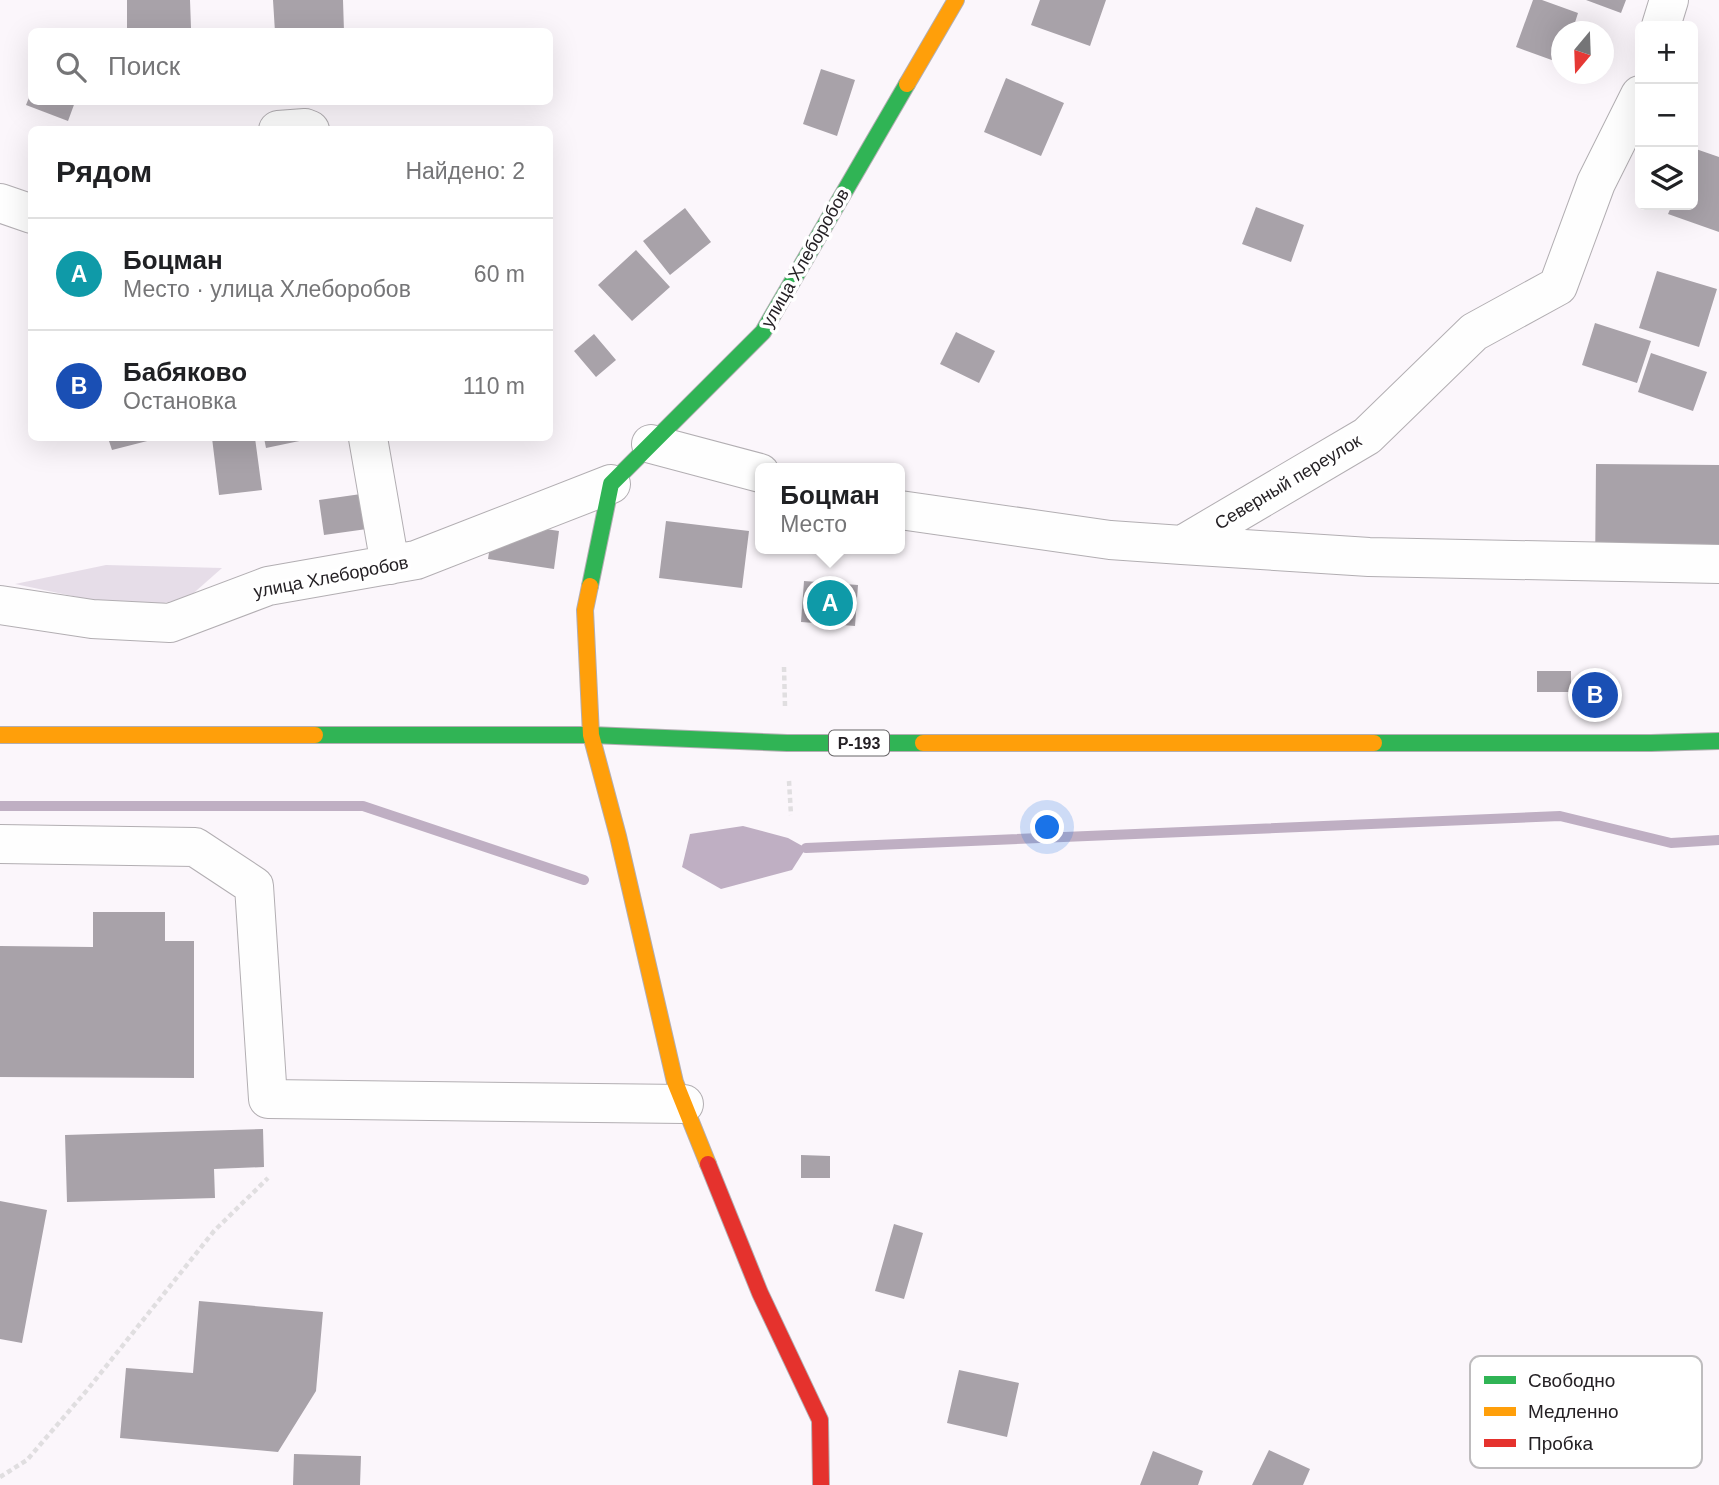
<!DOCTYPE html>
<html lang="ru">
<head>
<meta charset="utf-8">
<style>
	:root { --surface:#fff; --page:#f6f6f6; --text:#202124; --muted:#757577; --line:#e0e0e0; --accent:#706c70 }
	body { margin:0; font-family:Arial,sans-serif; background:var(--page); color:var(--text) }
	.controls { position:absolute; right:21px; top:21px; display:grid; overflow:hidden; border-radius:10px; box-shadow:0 7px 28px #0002 }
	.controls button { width:63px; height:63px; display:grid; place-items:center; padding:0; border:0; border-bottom:2px solid var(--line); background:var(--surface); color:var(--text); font:35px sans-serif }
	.compass { position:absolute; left:1551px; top:21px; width:63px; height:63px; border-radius:50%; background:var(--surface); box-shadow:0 7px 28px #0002; rotate:199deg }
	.you { position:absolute; left:1048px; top:828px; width:24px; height:24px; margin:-18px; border:5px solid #fff; border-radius:50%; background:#1a73e8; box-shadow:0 0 0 10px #1a73e833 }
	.badge { display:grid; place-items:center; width:46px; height:46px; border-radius:50%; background:var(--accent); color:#fff; font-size:23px; font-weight:700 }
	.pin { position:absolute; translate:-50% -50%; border:4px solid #fff; box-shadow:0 2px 7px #0006 }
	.popup { position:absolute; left:755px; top:463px; width:150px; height:91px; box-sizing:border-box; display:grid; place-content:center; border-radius:10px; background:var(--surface); filter:drop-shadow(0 2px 5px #0005); font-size:23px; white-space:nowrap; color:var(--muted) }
	.popup b { font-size:26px; color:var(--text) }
	.popup::after { content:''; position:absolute; left:50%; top:100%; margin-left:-14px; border:14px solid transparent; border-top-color:var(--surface) }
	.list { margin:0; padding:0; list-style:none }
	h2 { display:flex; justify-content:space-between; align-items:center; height:91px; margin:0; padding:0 28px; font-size:30px }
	h2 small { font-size:23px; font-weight:400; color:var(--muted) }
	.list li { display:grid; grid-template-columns:46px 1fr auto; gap:21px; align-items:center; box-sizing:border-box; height:112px; padding:0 28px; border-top:2px solid var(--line) }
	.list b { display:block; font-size:26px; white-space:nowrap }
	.list p { margin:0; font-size:23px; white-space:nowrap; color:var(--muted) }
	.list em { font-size:23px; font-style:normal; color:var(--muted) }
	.icon { flex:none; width:38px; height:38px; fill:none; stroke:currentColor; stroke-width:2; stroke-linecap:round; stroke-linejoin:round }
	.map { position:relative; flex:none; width:1719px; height:1485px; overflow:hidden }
	.search { position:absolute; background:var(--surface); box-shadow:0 7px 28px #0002; left:28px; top:28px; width:525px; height:77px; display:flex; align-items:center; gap:18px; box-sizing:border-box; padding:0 24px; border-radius:10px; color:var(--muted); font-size:26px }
	.panel { position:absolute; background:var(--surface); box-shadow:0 7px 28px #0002; left:28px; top:126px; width:525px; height:315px; border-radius:10px }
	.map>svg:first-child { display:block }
	.green { fill:#e6dde8 }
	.water { fill:#bfafc3 }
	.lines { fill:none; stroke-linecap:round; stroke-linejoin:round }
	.stream { stroke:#bfafc3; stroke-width:10 }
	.building { fill:#a8a2a9 }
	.street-casing { stroke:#b2aeb2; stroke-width:40 }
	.fast-casing { stroke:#b2aeb2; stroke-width:18 }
	.slow-casing { stroke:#b2aeb2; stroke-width:18 }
	.jam-casing { stroke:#b2aeb2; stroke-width:18 }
	.path { stroke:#e0dee0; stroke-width:4.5; stroke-dasharray:5 3.5; stroke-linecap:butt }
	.street { stroke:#fefefe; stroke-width:38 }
	.fast { stroke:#30b455; stroke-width:16 }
	.slow { stroke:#ff9f0a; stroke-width:16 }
	.jam { stroke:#e5322d; stroke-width:16 }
	.labels { text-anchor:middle; stroke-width:7; stroke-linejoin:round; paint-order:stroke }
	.shield { fill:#fff; stroke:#666466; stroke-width:2 }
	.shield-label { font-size:16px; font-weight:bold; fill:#252125 }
	.street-label { font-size:18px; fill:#252125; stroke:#fff }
	.key { fill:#fff; stroke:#bebcbe; stroke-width:2 }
	.key-label { font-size:19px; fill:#252125 }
</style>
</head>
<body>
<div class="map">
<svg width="1719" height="1485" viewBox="0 0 1719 1485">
	<rect width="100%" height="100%" fill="#fbf6fb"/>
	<path class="green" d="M106,565L222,568L188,598L135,609L15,584Z"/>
	<path class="water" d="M743,826L788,838L806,848L792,870L721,889L682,867L690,834Z"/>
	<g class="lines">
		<path class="stream" d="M0,806H363L584,880
			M806,848L1560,816L1671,843L1719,840"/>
	</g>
	<path class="building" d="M127,0H190L191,28L127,29Z
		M273,0H343L344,32H275Z
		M1040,0H1106L1090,46L1031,25Z
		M1533,0H1542L1578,13L1572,32H1562L1560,63L1516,47Z
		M1586,0H1626L1621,13Z
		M821,69L855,80L837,136L803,124Z
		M1006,78L1064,103L1041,156L984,132Z
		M32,90V102H75L68,121L26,105Z
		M1693,148L1719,157V232L1668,214L1672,205H1693Z
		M1256,207L1304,225L1291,262L1242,244Z
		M685,208L711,242L670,275L643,241Z
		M636,250L670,287L632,321L598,285Z
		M1657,271L1717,289L1699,347L1639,328Z
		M1595,323L1651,341L1637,383L1582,365Z
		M956,332L995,351L979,383L940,364Z
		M594,334L616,360L596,377L574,351Z
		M1651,353L1707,372L1693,411L1638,392Z
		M108,438H159L112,450Z
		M212,438H255L262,490L219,495Z
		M264,438H309V439L266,448Z
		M1596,464L1719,465V576L1595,575Z
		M368,493L374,528L324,535L319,500Z
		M494,521L559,531L554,569L488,559Z
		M666,521L749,531L742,588L659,578Z
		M804,581L858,585L855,626L801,622Z
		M1537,671H1571V692H1537Z
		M93,912H165V941H194V1078L0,1077V946L93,947Z
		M263,1129L264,1167L214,1169L215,1198L67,1202L65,1135Z
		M801,1155L830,1156V1178H801Z
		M0,1201L47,1210L22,1343L0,1339Z
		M894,1224L923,1233L904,1299L875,1291Z
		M199,1301L323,1312L316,1391L278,1452L120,1438L126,1368L193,1373Z
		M959,1370L1019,1383L1007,1437L947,1423Z
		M1269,1450L1310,1469L1303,1485H1252Z
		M1153,1451L1203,1471L1198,1485H1140Z
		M294,1454L361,1456L360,1485H293Z"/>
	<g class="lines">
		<defs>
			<path id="street" d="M1661,26L1669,0
				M278,130L305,128L310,130
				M0,203L32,214
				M368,438L390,565
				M651,444L760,473
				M900,510L1110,540L1182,545L1369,557L1719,564
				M1182,545L1367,436L1474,332L1558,286L1596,183L1640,95
				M0,605L92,619L170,623L268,586L416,560L611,484
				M0,844L195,847L254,886L268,1099L684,1104"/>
			<path id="fast" d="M590,586L611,484L763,332L907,84
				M315,735H591L787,743H923
				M1374,743H1651L1719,741"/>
			<path id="slow" d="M907,84L956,0
				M590,586L585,610L591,735L618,836L675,1082L708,1164
				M0,735H315
				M923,743H1374"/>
			<path id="jam" d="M708,1164L760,1293L820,1420L821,1485"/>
		</defs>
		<use href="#street" class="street-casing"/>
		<use href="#fast" class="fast-casing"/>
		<use href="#slow" class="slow-casing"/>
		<use href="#jam" class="jam-casing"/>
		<path class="path" d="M784,667L785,706
			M789,781L791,815
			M0,1477L27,1460L88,1389L214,1231L268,1178"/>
		<use href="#street" class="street"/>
		<use href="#fast" class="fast"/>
		<use href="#slow" class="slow"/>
		<use href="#jam" class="jam"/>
	</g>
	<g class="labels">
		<rect class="shield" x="829" y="730.5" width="60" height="25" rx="5"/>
		<g class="shield-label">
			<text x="859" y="749">Р-193</text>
		</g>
		<g class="street-label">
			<text transform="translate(805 258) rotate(-60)" y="6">улица Хлеборобов</text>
			<text transform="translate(1288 482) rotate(-31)" y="6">Северный переулок</text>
			<text transform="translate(331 577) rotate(-11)" y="6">улица Хлеборобов</text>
		</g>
	</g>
	<rect x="1470" y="1356" width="232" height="112" rx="10" class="key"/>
	<rect x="1484" y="1376" width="32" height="8" fill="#30b455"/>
	<rect x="1484" y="1407" width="32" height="9" fill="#ff9f0a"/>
	<rect x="1484" y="1439" width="32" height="8" fill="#e5322d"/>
	<g class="key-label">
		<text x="1528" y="1387">Свободно</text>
		<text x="1528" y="1418">Медленно</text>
		<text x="1528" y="1450">Пробка</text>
	</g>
</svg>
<div class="controls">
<button>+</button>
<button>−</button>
<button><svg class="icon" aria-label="layers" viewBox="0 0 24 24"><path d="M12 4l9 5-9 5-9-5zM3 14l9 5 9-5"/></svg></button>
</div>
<svg class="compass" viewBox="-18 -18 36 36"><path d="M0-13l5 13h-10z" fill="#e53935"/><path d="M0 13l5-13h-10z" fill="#757577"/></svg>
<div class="you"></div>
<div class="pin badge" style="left:830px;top:603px;background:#0f9aa8">A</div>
<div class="popup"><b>Боцман</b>Место</div>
<div class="pin badge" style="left:1595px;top:695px;background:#1a4fb4">B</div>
<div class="search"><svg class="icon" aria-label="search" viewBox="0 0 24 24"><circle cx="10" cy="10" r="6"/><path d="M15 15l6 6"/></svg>Поиск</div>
<section class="panel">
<h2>Рядом<small>Найдено: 2</small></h2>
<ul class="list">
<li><span class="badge" style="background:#0f9aa8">A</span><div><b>Боцман</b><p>Место · улица Хлеборобов</p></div><em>60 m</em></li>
<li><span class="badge" style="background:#1a4fb4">B</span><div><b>Бабяково</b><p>Остановка</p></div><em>110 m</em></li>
</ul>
</section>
</div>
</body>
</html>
